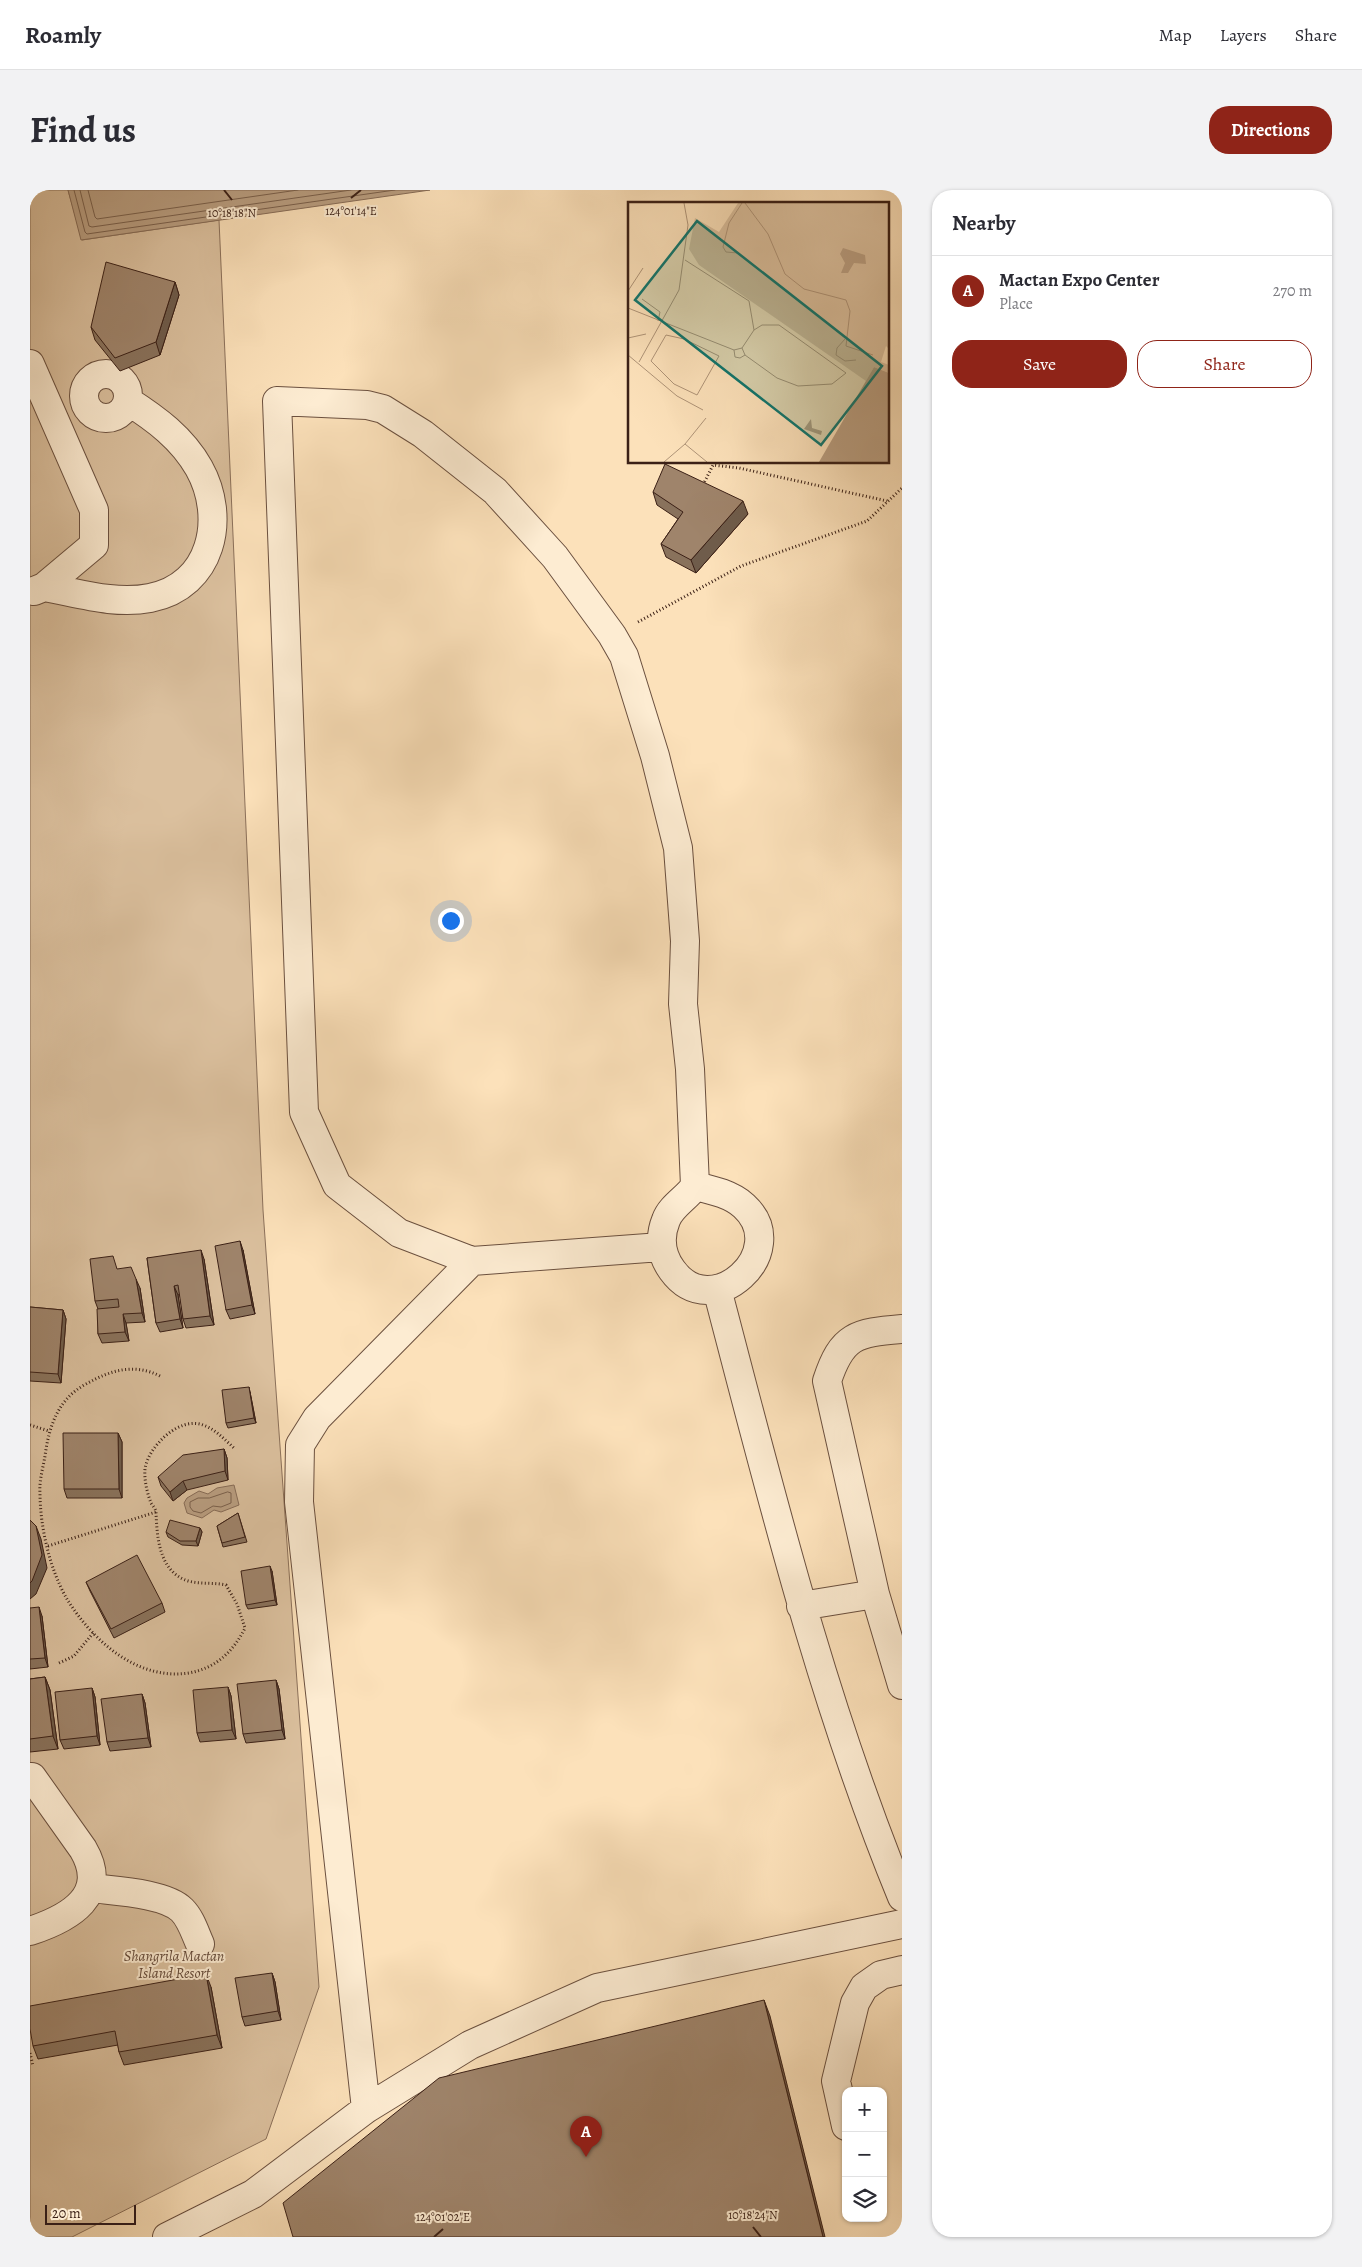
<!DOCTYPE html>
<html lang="en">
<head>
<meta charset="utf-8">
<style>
	:root { --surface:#fff; --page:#f2f2f3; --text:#2b2b33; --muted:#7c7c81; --line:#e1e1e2; --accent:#8f2418 }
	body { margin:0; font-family:Alegreya,serif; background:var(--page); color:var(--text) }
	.controls { position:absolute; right:15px; bottom:15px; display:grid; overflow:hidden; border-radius:10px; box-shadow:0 1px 4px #0004 }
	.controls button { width:45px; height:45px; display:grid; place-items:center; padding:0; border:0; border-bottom:1px solid var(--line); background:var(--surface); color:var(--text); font:25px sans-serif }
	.scale { position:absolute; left:15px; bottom:12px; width:91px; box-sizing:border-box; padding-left:5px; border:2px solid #3b2016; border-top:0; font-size:14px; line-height:18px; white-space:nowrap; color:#3b2016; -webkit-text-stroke:4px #fdecd2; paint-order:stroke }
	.you { position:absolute; left:420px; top:730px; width:18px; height:18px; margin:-12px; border:4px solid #fff; border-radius:50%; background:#1a73e8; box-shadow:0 0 0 8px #1a73e833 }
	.badge { display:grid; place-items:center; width:32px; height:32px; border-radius:50%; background:var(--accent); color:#fff; font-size:16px; font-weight:700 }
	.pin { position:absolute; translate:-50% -41px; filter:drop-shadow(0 1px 2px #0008) }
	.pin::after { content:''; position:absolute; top:26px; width:18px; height:15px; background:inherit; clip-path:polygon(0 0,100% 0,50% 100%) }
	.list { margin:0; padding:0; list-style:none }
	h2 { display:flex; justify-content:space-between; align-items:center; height:65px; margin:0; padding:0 20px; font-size:21px }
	h2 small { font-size:16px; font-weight:400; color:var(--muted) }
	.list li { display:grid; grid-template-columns:32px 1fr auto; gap:15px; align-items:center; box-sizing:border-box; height:70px; padding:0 20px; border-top:1px solid var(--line) }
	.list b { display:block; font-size:19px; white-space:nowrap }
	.list p { margin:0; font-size:16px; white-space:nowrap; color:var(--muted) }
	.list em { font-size:16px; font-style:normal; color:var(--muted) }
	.actions { display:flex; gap:10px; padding:15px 20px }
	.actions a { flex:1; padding:11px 0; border:1px solid var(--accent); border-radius:20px; text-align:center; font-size:18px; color:var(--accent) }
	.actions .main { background:var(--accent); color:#fff }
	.icon { flex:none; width:28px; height:28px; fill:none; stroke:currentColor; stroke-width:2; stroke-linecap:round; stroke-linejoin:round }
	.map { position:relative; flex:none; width:872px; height:2047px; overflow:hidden; border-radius:20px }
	header { display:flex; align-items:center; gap:30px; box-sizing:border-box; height:70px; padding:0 25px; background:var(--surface); border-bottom:1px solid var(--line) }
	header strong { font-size:24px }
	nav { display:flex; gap:28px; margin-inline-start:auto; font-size:18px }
	.intro { display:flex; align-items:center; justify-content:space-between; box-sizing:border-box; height:120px; padding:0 30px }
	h1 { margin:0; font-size:35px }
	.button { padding:12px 22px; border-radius:20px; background:var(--accent); color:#fff; font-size:18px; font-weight:700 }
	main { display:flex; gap:30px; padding:0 30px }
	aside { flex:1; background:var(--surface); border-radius:20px; box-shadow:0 1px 4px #0004 }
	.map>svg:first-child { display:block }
	.green { fill:#dbc09e; stroke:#8b705a }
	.water { fill:#ba9f82; stroke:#876c57 }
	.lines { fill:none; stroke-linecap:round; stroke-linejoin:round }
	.shore { stroke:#7a604c; stroke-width:1 }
	.minor-casing { stroke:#6b503f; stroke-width:30 }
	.path { stroke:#3b2016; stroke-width:3; stroke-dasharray:1 2.5; stroke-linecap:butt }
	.minor { stroke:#fdecd2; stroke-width:28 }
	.wall { fill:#89725c; stroke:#3b2016 }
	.shaded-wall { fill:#6f5c4b; stroke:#3b2016 }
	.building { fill:#9f846b; stroke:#3b2016 }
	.ticks { fill:none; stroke:#3b2016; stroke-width:2 }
	.labels { text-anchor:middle; stroke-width:4; stroke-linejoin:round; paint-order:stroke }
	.park-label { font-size:15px; font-style:italic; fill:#634838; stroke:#fdecd2 }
	.inset-road { fill:none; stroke:#af9478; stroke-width:1 }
	.view { fill:#0f766e; fill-opacity:0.15; stroke:#0f766e; stroke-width:2.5 }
	.inset-edge { fill:none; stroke:#3b2016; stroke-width:2.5 }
	.ticks-label { font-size:12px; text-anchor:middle; fill:#3b2016; stroke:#fdecd2; stroke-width:4; stroke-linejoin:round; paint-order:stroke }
</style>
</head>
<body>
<header>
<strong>Roamly</strong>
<nav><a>Map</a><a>Layers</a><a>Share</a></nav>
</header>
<div class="intro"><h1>Find us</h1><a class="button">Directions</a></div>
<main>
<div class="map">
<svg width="872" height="2047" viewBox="0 0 872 2047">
	<rect width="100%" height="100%" fill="#fce1ba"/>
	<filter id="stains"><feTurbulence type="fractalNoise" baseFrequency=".004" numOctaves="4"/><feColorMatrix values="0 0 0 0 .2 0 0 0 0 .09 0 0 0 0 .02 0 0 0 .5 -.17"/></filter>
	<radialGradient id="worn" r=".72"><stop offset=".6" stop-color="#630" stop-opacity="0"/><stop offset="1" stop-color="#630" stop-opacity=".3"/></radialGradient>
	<path class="green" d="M0,0H38L52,50L189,30L233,1020L289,1797L236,1949L42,2047H0Z"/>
	<path class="water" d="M38,0H400L51,50Z
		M204,1295L209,1315L191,1322L184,1320L172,1328L157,1323L154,1313L157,1308L169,1301L178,1304L187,1298Z"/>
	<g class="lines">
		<path class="shore" d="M44,0L55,42L57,44L365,0
			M50,0L59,36L62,37L321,0
			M58,0L65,27L67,29L268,0
			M198,1302L201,1303V1313L191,1317L183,1316L171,1323L163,1321L160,1317V1312L168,1308H179Z"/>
		<defs>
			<path id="minor" d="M0,174L64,320V355L14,397L4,401
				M54 206a22 22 0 1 1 44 0a22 22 0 1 1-44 0Z
				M14,397C48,403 85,415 120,408C182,396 197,328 169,278C152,248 126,229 98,211
				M665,996C682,1000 701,1004 714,1016C763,1061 682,1136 642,1080C631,1065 629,1047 636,1030C641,1016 657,1008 665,996Z
				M631,1057L442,1071L369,1043L307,995L274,922L247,211L337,215L353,219L393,244L465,301L525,367L582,445L594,466L625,566L648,658L655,751L653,814L660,879L665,996
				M687,1099C741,1304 791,1510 872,1707
				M872,1139C826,1143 812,1145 797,1191L845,1404L872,1495
				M771,1416L845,1404
				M61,1698C84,1701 135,1703 152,1720C161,1729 165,1743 170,1754
				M0,1741C40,1728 80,1705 53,1659L2,1587
				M336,1919L269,1312L270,1255L287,1228L442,1071
				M816,1936L806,1891L825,1813L834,1797L851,1785L872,1780
				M137,2047L223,2004L336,1919L440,1855L567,1798L872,1734"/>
		</defs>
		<use href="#minor" class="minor-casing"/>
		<path class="path" d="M673,295L683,275L709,278L857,311
			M608,432L711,376L837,331L872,298
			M130,1186C104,1173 81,1180 56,1194C28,1209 19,1236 15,1266C13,1278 9,1291 10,1303C10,1337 20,1380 37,1409C62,1450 107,1491 159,1483C186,1478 203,1462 215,1438L207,1414L196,1395C178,1391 161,1397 145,1384C128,1369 127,1343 126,1323C126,1319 123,1316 121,1313C117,1303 114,1289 115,1279C118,1257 149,1226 173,1235C185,1239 194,1249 204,1258
			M0,1235L19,1241
			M18,1356L126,1322
			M29,1473L44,1466L64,1442
			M0,1863L3,1876"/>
		<use href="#minor" class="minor"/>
	</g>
	<path class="wall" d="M145,92L149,105L130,165L90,181L65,150L61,137Z
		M623,302L718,324L666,383L636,367L631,354L648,329L627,315Z
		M213,1060L225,1124L200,1129L196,1120Z
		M117,1068L174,1069L184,1135L156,1138L153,1129L150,1104L148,1105L153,1138L130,1142L126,1133Z
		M88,1079L110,1098L115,1132L96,1133L99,1151L72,1153L68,1144V1119L65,1111Z
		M0,1117L33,1120L36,1129L31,1193L0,1191Z
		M220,1202L226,1233L198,1238L196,1233Z
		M88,1243L92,1252V1308H37L34,1299Z
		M194,1259L197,1268L198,1290L157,1300L143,1311L131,1296L128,1287Z
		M208,1323L217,1352L193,1357L187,1336Z
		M170,1338L172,1342L168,1356L152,1355L138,1347L136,1342Z
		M242,1381L247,1415L218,1419L216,1415Z
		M56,1392L132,1413L135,1422L84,1448L60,1401Z
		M0,1418L12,1426L18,1477L0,1479Z
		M15,1487L20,1500L28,1559L0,1562V1489Z
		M246,1490L249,1499L255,1549L216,1553L213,1544Z
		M198,1497L201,1506L206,1549L170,1552L167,1543Z
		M62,1498L65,1507L70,1555L34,1559L30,1550Z
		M112,1504L115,1513L121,1557L80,1561L77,1552Z
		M242,1783L245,1792L251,1830L215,1836L212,1827Z
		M181,1797L192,1858L94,1875L89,1862L88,1855L8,1869L3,1856Z"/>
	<path class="shaded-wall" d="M145,92L149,105L130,165L126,152Z
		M713,311L718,324L666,383L661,370Z
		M210,1051L213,1060L225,1124L222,1115Z
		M171,1060L174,1069L184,1135L180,1126Z
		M106,1089L110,1098L115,1132L112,1123Z
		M144,1096L148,1105L153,1138L150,1129Z
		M33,1120L36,1129L31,1193L28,1184Z
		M93,1124L96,1133L99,1151L95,1142Z
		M219,1197L220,1202L226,1233L224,1228Z
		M88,1243L92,1252V1308L89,1299Z
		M194,1259L197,1268L198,1290L195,1281Z
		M153,1291L157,1300L143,1311L140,1302Z
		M6,1336L11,1349L17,1378L6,1404L0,1409V1393Z
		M170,1338L172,1342L168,1356L166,1351Z
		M240,1376L242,1381L247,1415L245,1410Z
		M9,1417L12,1426L18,1477L15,1468Z
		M15,1487L20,1500L28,1559L23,1546Z
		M246,1490L249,1499L255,1549L252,1540Z
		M198,1497L201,1506L206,1549L202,1540Z
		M62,1498L65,1507L70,1555L67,1546Z
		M112,1504L115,1513L121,1557L118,1548Z
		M242,1783L245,1792L251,1830L248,1821Z
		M176,1784L181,1797L192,1858L187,1845Z
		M734,1810L740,1826L795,2047H793Z"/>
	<path class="building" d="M76,72L145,92L126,152L85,168L61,137Z
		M635,274L713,311L661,370L631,354L653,322L623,302Z
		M210,1051L222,1115L196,1120L185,1056Z
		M171,1060L180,1126L153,1129L148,1095L144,1096L150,1129L126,1133L117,1068Z
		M83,1066L87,1079L101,1077L106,1089L112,1123L93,1124L95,1142L68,1144L67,1119L89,1117L88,1109L65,1111L60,1069Z
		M0,1117L33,1120L28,1184L0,1182Z
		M219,1197L224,1228L196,1233L192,1200Z
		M33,1243H88L89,1299H34Z
		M194,1259L195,1281L153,1291L140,1302L128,1287L153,1265Z
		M208,1323L215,1347L192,1353L187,1336Z
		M0,1330L6,1336L12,1365L2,1391L0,1393Z
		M140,1330L170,1338L166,1351H150L136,1342Z
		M107,1365L132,1413L81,1439L56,1392Z
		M240,1376L245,1410L216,1415L211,1381Z
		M9,1417L15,1468L0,1469V1418Z
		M15,1487L23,1546L0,1549V1489Z
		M246,1490L252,1540L213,1544L207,1494Z
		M198,1497L202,1540L167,1543L163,1500Z
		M62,1498L67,1546L30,1550L25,1502Z
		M112,1504L118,1548L77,1552L71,1509Z
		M242,1783L248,1821L212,1827L205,1788Z
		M176,1784L187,1845L89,1862L85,1841L3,1856L0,1839V1816Z
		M734,1810L793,2047H263L253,2013L409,1888Z"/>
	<path class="ticks" d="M194,0L202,10M321,8L331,0M723,2037L731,2047M404,2047L413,2039"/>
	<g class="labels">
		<g class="park-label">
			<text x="144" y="1771">Shangrila Mactan<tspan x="144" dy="17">Island Resort</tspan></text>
		</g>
	</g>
	<g transform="translate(598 12)">
		<rect width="261" height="261" fill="#fce1ba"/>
		<path d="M110,1H261V147L258,144L253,160L261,163V171L246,165L238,179L71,63L61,47L67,16L91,30Z" fill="#dbc09e"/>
		<path d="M215,46L237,53L238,62L226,61L220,71H213L217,61L212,52ZM246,165L261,171V260H191ZM183,217L184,226L194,229L193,233L176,227Z" fill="#ba9f82"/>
		<path class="inset-road" d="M117,1L140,32L157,72L176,87L218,98L222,109L218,144L245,153M110,51L98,50L95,45L101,21L114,1M57,58L121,99L126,128M0,89L15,66M14,97L32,110L30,119M0,106L106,148L114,146L126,128L134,123H151L218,171L204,182L170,184L149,176L117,153M38,133L56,137L91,154L69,193L46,182L23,159ZM0,136L18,132M217,137L209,146L208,153L217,159L228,158M106,148L107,155L112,156L117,153L114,146M0,153L49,194L75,208M11,160L51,88L60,23L56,1M57,242L79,260M36,260L57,242L78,216"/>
		<path class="view" d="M69,19L254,164L193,243L7,98Z"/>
		<rect width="261" height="261" class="inset-edge"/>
	</g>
	<g class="ticks-label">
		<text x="321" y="25">124°01'14"E</text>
		<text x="202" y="27">10°18'18"N</text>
		<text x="723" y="2029">10°18'24"N</text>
		<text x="413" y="2031">124°01'02"E</text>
	</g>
	<rect width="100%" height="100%" filter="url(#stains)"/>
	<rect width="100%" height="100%" fill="url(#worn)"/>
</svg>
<div class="controls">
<button>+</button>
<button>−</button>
<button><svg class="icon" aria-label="layers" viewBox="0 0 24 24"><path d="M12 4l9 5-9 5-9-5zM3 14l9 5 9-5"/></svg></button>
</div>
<div class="scale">20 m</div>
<div class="you"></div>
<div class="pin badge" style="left:556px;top:1967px">A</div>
</div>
<aside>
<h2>Nearby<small></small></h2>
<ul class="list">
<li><span class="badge">A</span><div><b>Mactan Expo Center</b><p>Place</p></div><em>270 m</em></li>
</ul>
<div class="actions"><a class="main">Save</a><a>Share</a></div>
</aside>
</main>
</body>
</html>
